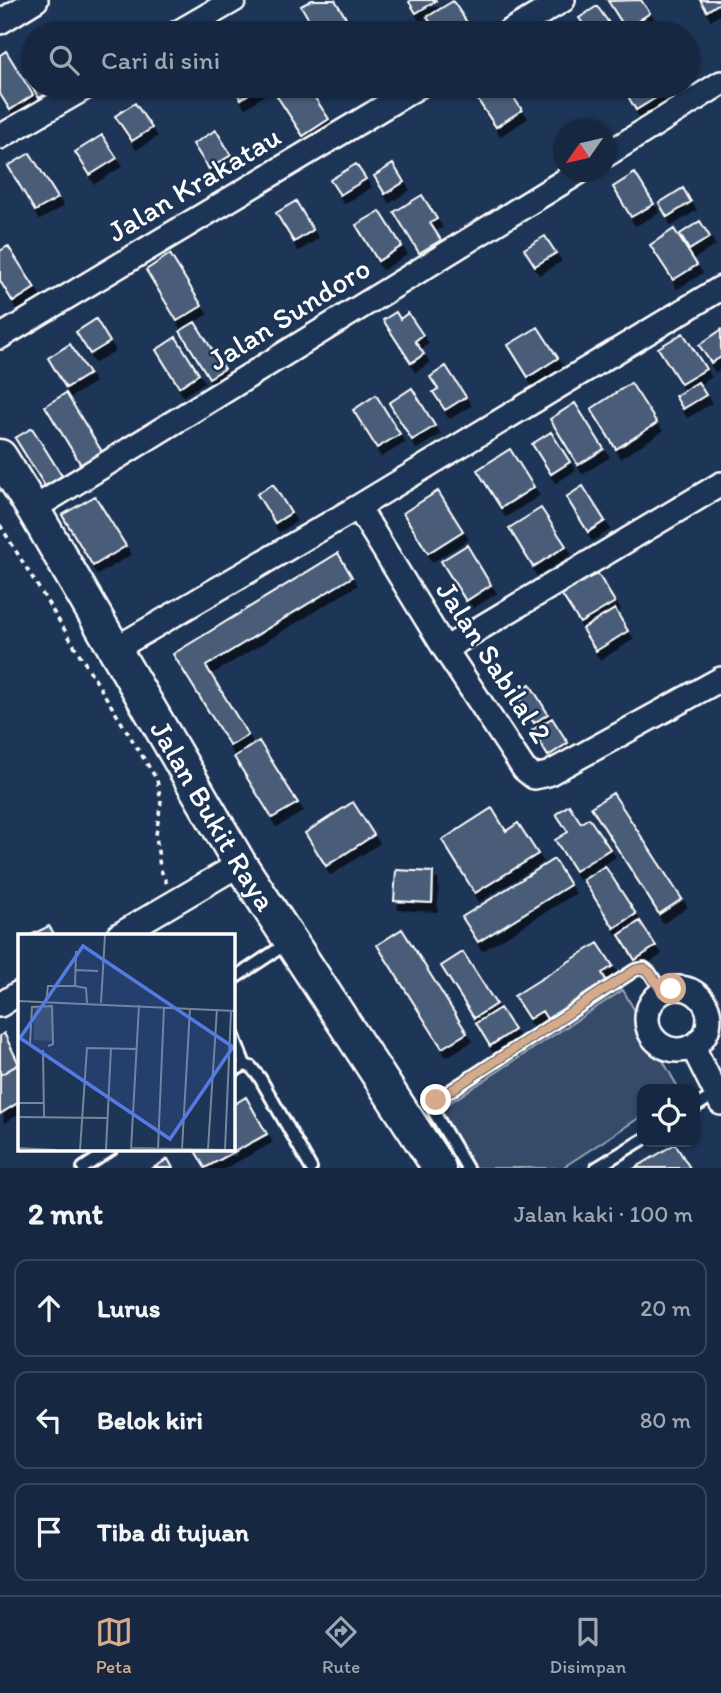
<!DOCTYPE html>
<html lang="id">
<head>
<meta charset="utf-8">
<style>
	:root { --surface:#162841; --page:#1f3048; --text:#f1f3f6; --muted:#9ea6b1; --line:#35445a; --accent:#d6ab8b }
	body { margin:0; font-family:Itim,sans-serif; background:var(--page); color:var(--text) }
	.controls { position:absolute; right:21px; bottom:21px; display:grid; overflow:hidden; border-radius:14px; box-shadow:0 2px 5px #0004 }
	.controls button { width:63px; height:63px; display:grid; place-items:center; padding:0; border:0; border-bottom:2px solid var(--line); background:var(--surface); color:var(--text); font:35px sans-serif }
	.compass { position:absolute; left:553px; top:119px; width:63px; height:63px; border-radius:50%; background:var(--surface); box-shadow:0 2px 5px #0004; rotate:236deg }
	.stop { position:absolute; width:21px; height:21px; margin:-16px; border:5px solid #d6ab8b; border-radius:50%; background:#fff }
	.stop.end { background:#d6ab8b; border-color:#fff; box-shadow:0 2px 7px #0008 }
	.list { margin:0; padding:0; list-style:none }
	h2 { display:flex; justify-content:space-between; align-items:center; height:91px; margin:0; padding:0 28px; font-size:30px }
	h2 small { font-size:23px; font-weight:400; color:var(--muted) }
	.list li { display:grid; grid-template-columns:46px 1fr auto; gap:21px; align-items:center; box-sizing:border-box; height:98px; margin:0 14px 14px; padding:0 14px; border:2px solid var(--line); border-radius:14px }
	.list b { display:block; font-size:26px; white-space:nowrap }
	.list em { font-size:23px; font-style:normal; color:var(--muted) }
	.icon { flex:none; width:38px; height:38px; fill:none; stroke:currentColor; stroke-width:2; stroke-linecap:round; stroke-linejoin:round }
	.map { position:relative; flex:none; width:721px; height:1168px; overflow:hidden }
	.search { position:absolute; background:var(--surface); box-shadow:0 2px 5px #0004; left:21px; right:21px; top:21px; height:77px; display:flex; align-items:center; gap:18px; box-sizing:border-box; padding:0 24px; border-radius:38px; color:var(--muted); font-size:26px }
	.sheet { height:427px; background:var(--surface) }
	nav { display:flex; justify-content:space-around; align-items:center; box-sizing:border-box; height:98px; border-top:2px solid var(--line); background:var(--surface); font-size:19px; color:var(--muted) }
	nav a { display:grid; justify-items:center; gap:4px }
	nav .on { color:var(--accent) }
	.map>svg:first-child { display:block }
	.green { fill:#364b69; stroke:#9aa5b4; stroke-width:2 }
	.building { fill:#4a5d79; stroke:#fff; stroke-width:2; filter:url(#shadow) }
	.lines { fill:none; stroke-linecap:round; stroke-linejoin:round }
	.lane-casing { stroke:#fff; stroke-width:16 }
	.street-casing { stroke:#fff; stroke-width:28 }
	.secondary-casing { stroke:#fff; stroke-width:37 }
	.path { stroke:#fff; stroke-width:3.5; stroke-dasharray:5 5; stroke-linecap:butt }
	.lane { stroke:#1d3557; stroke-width:10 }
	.street { stroke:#1d3557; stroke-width:23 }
	.secondary { stroke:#1d3557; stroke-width:32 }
	.route { stroke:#d6ab8b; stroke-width:9 }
	.labels { text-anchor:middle; stroke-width:5; stroke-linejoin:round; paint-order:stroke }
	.street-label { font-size:30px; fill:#fff; stroke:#1d3557 }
	.inset-road { fill:none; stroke:#77869a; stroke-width:2 }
	.view { fill:#567ae2; fill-opacity:0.15; stroke:#567ae2; stroke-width:3.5 }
	.inset-edge { fill:none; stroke:#fff; stroke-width:3.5 }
</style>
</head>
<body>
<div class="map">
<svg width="721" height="1168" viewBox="0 0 721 1168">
	<defs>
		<filter id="shadow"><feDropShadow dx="4.5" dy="8" stdDeviation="0" flood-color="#0009"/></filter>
	</defs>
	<rect width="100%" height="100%" fill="#1d3557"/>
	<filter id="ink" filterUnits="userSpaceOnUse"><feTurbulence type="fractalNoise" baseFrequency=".0143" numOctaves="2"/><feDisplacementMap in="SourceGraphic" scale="14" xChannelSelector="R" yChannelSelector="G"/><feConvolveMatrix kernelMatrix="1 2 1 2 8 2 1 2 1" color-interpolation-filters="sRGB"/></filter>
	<g filter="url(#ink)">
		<path class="green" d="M623,990L679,1089H642V1116L562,1168H473L440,1109Z"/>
		<path class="building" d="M312,0H335L349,23L331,33H317L301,6Z
			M411,0H435L436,1L416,13L409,2Z
			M641,0L650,13L626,29L608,1Z
			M700,0H721V2L707,11Z
			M453,1L468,24L453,33H437L427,17Z
			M597,6L616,33H590L579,18Z
			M6,51L33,95L10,110L0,94V55Z
			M33,75V86H59L39,98L27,79Z
			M232,86H260L241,99Z
			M273,86H307L329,119L303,136L271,87Z
			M477,86H506L522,110L496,127L471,90Z
			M627,86H657L662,94L636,110L623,88Z
			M135,103L152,128L132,141L115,116Z
			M216,130L231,155L209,169L193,144Z
			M102,135L117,158L90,175L75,152Z
			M30,153L58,198L35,211L8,166Z
			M356,164L366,179L340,195L330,180Z
			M393,164L404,182L385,194L374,176Z
			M635,173L654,204L631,217L613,187Z
			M683,188L691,202L667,217L659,203Z
			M422,195L437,219L430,223L441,240L419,253L394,212Z
			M296,201L313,230L294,242L276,213Z
			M380,211L402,246L378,261L356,225Z
			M700,221L710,237L689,250L680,234Z
			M674,229L697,265L673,280L650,245Z
			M545,236L556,253L535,266L524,249Z
			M8,246L35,288L13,302L0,281V251Z
			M170,254L202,306L177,321L146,270Z
			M396,312L400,319L408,313L423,335L415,341L424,354L411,363L383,320Z
			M96,319L110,342L90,354L76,332Z
			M195,322L224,369L209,378L180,331Z
			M538,327L558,358L528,377L508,345Z
			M721,330V357L711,363L699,345Z
			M683,333L706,369L681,384L658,348Z
			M176,337L199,374L179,387L156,350Z
			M70,344L89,374L66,388L48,358Z
			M446,366L466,397L445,410L433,392L438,389L430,377Z
			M698,382L706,395L683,409L675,396Z
			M631,383L657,423L616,449L591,409Z
			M412,388L435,426L412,440L389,403Z
			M66,393L104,455L83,468L45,406Z
			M376,395L400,434L377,448L353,410Z
			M575,403L604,449L578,465L550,419Z
			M32,428L62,476L45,486L15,438Z
			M551,432L570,462L551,474L532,444Z
			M510,449L534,487L501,508L477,470Z
			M273,484L291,513L275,523L257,494Z
			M583,486L605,521L588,532L566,497Z
			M438,491L463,531L428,553L403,513Z
			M95,496L126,546L93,566L62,515Z
			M541,508L566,546L533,567L509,528Z
			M467,545L491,585L466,601L441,561Z
			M338,553L352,577L206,666L248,735L230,746L173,654Z
			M587,567L593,576L598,574L615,602L580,623L562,595L575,587L569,578Z
			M615,609L628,631L596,651L582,629Z
			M530,684L548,714L534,723L516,693Z
			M552,718L568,743L548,756L532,730Z
			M259,741L298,803L272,818L234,757Z
			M613,793L682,899L659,914L591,807Z
			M353,802L374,835L326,866L305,833Z
			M569,805L581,823L589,818L610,849L575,871L555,840L568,832L556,814Z
			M492,808L506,831L518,823L538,854L475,893L442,840Z
			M554,859L570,885L478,942L462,917Z
			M605,866L636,914L614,928L583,880Z
			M396,870L433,872L432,903L394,901Z
			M640,921L656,946L635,960L619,935Z
			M49,926L55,935H31Z
			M402,929L467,1033L442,1048L377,945Z
			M598,943L613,966L602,973L607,982L547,1019L542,1011L529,1019L514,996Z
			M463,952L496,1004L474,1018L441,966Z
			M500,1008L514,1030L490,1046L476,1023Z
			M4,1033L19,1064L0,1075V1036Z
			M19,1064V1102L0,1114V1075Z
			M246,1097L267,1134L205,1168L194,1149H233V1105Z
			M675,1144L690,1168H635Z
			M168,1159L173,1168H153Z"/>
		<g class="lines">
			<defs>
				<path id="lane" d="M233,979L289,942
					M233,1034L245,1065
					M233,1071L245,1065L251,1067L260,1078L311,1168
					M695,1107L716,1094
					M83,1168L112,1149
					M467,1168L435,1114L433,1108L436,1100L635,970L644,968L650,973L662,992
					M596,1168L642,1140"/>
				<path id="street" d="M0,22L36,0
					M177,33L234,0
					M507,33L563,0
					M0,137L88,86
					M606,155L721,83
					M0,337L419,86
					M358,507L445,649L524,769L534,777L548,774L721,679
					M33,509L579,172
					M115,649L358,507L721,288
					M445,649L721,484
					M119,935L240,864
					M647 1019a31 31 0 1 1 62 0a31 31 0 1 1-62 0Z
					M0,1005L19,993
					M693,1047L721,1103"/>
				<g id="secondary">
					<path id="s1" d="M0,456L33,509L240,864L439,1168"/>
				</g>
			</defs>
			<use href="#lane" class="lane-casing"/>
			<use href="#street" class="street-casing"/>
			<use href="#secondary" class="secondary-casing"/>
			<path class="path" d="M0,525L157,780L161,801L156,835L160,868L167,884"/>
			<use href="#lane" class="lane"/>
			<use href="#street" class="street"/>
			<use href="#secondary" class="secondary"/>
		</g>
	</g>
	<g class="lines" filter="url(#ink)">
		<path class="route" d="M436,1100L635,970L644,968L650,973L662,992L671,989"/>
	</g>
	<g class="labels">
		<g class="street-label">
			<text transform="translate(194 184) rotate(-31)" y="10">Jalan Krakatau</text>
			<text transform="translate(289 314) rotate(-32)" y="10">Jalan Sundoro</text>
			<text transform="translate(494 662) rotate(57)" y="10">Jalan Sabilal 2</text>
			<text dy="10" stroke="none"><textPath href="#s1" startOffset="418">Jalan Bukit Raya</textPath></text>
		</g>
	</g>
	<g transform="translate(18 934)">
		<rect width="217" height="217" fill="#1d3557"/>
		<path d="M16,72L34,73V107L16,106Z" fill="#364b69"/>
		<path class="inset-road" d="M57,36L80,37M57,52L68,54L69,69M0,67L217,77M28,68L30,52H57L58,17M83,69L87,1M12,110L14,73L34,72L35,110L30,112M25,116L26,183M0,173L1,169H26M0,183L89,184M0,214L38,216M114,214L217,216M140,215L146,73M164,215L172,74M190,215L199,75M62,216L69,114L119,115M88,216L93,114M113,216L121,71M207,216L213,77"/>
		<path class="view" d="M65,12L215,113L152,205L2,104Z"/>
		<rect width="217" height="217" class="inset-edge"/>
	</g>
</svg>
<div class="controls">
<button><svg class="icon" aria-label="locate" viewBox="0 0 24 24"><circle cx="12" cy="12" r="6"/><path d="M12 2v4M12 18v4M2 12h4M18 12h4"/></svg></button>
</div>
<svg class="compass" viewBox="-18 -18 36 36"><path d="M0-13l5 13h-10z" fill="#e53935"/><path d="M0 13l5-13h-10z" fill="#9ea6b1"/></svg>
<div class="stop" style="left:671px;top:989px"></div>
<div class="stop end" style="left:436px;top:1100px"></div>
<div class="search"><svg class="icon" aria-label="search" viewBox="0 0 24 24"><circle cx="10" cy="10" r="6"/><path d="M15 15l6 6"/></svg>Cari di sini</div>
</div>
<section class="sheet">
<h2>2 mnt<small>Jalan kaki · 100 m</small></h2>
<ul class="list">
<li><svg class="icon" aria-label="ahead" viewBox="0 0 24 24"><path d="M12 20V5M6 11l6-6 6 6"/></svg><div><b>Lurus</b></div><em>20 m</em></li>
<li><svg class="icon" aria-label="left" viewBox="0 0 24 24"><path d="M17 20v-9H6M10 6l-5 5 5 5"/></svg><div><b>Belok kiri</b></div><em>80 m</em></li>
<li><svg class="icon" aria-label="arrive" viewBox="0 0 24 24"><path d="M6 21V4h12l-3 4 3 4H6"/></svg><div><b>Tiba di tujuan</b></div></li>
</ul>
</section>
<nav>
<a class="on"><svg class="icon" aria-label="map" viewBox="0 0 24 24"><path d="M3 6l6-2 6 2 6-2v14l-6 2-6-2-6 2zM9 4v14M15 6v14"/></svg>Peta</a>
<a><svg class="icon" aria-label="directions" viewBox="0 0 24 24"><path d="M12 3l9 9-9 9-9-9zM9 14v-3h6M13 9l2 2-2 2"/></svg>Rute</a>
<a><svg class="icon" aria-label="saved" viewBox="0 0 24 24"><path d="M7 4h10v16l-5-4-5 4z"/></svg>Disimpan</a>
</nav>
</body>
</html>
